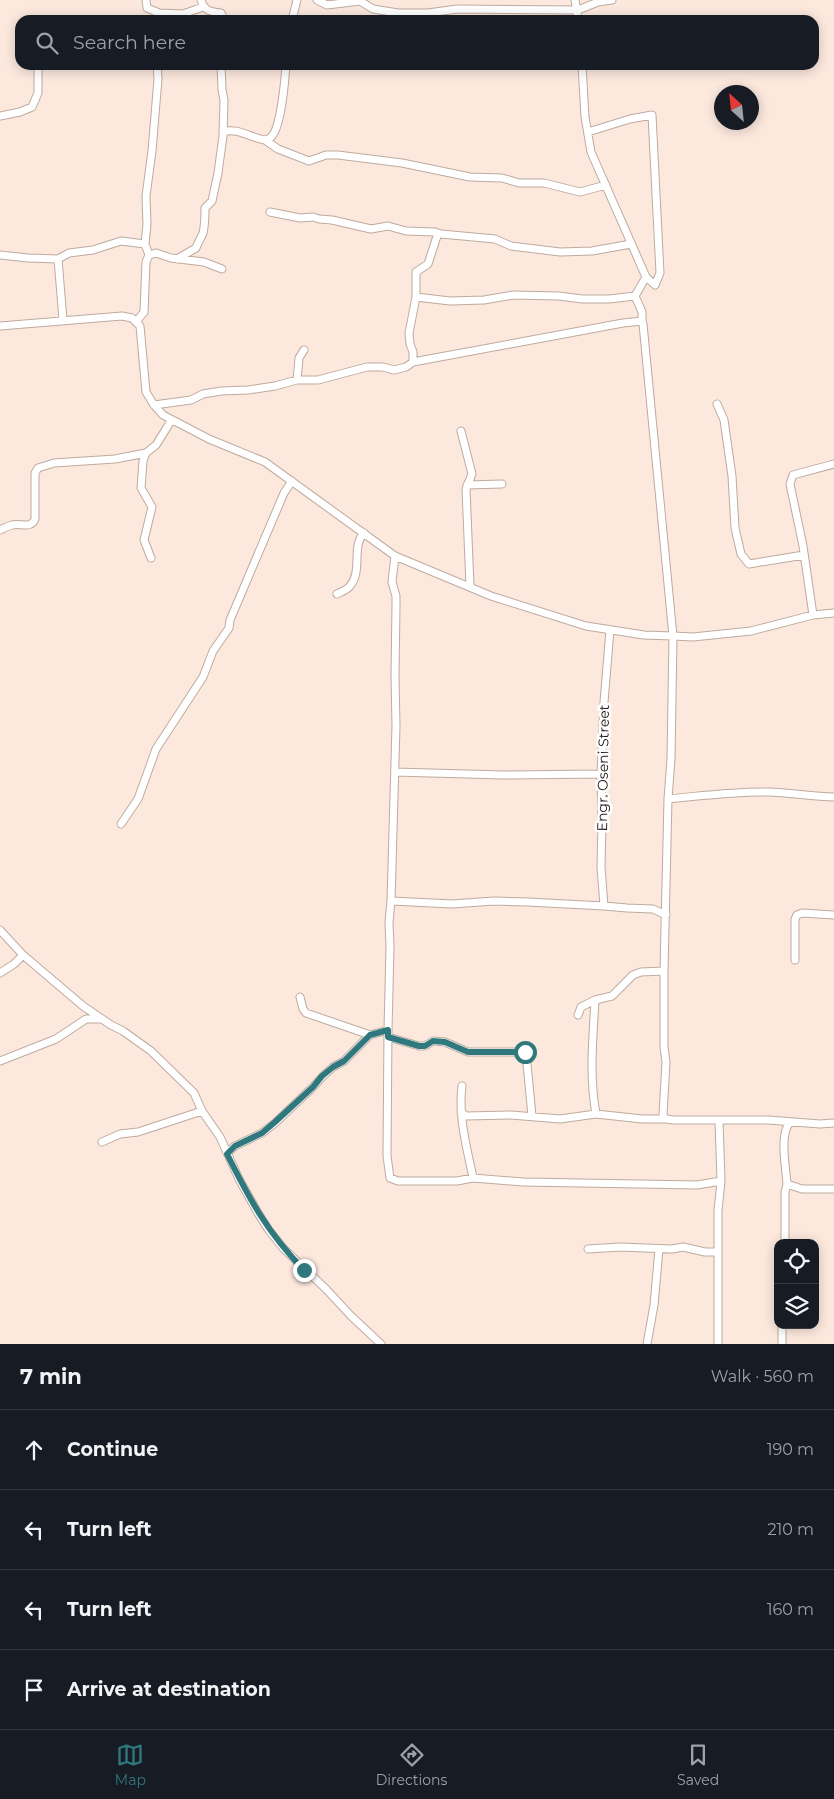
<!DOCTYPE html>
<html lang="en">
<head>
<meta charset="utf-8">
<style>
	:root { --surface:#171b24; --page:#20242c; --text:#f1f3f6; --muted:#9ea1a6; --line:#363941; --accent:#2f797e }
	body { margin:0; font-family:Montserrat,sans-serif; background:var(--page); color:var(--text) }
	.controls { position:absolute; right:15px; bottom:15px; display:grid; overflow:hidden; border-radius:10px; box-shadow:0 2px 12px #0003 }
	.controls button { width:45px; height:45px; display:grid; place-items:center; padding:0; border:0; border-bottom:1px solid var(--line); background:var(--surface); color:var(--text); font:25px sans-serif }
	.compass { position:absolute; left:714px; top:85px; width:45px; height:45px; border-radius:50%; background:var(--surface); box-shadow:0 2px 12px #0003; rotate:333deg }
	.stop { position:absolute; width:15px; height:15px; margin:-11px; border:4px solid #2f797e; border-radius:50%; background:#fff }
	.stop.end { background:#2f797e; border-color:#fff; box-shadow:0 1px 5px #0008 }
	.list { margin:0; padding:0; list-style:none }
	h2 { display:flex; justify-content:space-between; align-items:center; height:65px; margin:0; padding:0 20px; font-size:21px }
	h2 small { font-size:16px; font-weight:400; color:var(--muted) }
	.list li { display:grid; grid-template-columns:32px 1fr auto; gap:15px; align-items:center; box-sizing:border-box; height:80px; padding:0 20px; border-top:1px solid var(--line) }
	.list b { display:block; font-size:19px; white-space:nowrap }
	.list em { font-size:16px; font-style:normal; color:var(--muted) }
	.icon { flex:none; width:28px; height:28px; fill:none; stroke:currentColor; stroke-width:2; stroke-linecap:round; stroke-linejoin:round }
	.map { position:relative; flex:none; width:834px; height:1344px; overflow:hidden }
	.search { position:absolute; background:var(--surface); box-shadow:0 2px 12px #0003; left:15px; right:15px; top:15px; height:55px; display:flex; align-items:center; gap:12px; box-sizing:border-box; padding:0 18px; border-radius:15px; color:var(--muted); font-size:19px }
	.sheet { height:385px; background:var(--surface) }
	nav { display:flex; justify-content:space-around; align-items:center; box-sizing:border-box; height:70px; border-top:1px solid var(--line); background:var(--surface); font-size:14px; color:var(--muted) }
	nav a { display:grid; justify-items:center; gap:2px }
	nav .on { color:var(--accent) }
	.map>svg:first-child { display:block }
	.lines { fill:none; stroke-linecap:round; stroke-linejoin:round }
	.minor-casing { stroke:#beaba0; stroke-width:9 }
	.minor { stroke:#fff; stroke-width:7 }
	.route { stroke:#2f797e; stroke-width:6 }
	.labels { text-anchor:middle; stroke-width:5; stroke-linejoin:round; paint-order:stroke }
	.street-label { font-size:14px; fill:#1d1613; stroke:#fff }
</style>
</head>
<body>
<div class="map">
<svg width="834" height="1344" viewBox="0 0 834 1344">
	<rect width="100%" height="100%" fill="#fce8dd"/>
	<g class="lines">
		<defs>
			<path id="minor" d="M146,0L147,8L159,13L161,20
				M201,0C204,11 211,12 221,13L224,20
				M317,0L327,5L360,1L373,9L398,13H428L457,9L578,10L598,2L612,0
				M575,0L578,20
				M159,13L183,14L203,7
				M292,20L297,0
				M582,65L585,117L591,152L646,277L635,296
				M0,116L20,112L32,107L38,93V65
				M223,132C237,127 251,138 265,140C268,139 270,139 272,136C281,126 285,79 286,65
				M588,132L630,119L652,115L660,273L655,285L646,277
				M265,140L278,149L309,161L326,155H338L402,163L470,177L502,178L519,183H544L580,192L606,185
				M270,212L300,218L313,217L319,219L332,220L371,229L388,226L406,231L435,232L441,234L495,239L511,246L560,252L592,251L631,244
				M145,244L147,224L146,196L152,151L158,79L157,65
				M0,255L28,258L58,259
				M177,259L196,248C198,242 201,238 203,233C205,225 205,216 205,208L212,201L218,173L223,136L224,100L222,90L221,65
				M416,297L450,301L484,300L513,295L559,296L582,299H609L635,296L642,312V321L643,324L673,636L671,759L668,799L664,971V1047L666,1062L663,1115L666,1119L673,1120H768L820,1124L834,1123
				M63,320L58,259L69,253L93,250L121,241L145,244L149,255
				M136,322L144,312L146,262L149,255L156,253L171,258L204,262L222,269
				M0,326L122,316L132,318L140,326L146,392L154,405L163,415L209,439L265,462L395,556L491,596L586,626L644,635L673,636L693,637L751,631L813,615L834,613
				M413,362V352L410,344L409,333L416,297V272L428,264L438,233
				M297,380L299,358L304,350
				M717,404L724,420L732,476L735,528L741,554L749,564L804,555
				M154,405L191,400L203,394L221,391L248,390L275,386L297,380H318L367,367H383L394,370L406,367L413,362L623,323L642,321
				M461,431L472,474L466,489L470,586
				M146,453L143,461L141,488L152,507L144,540L151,558
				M467,485L502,484
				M0,530C4,528 8,526 12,525C21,523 31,529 35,519V473L38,468L54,463L115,459L146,453L156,445L171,421
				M395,556L392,582L396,596V605L395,676L396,726L391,901L389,922L390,947L388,1030L387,1156L390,1178L398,1181H457L473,1178L523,1182L697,1185L721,1181
				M337,594C341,592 347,590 350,586C363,571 351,546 364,533
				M813,615L803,546L790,484L793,475L834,464
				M395,772L502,775L601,774
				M668,799C701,796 735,791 769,792C790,793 812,796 834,797
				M121,824L138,799L156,749L203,677L213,651L229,628L230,620L284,493L292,481
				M391,901L452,904L494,901L528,902L604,906L627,908L653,909L666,915
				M604,906L601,867L602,823L601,774L604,702L610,630
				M0,930L23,955L83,1006L111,1025L123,1031L151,1051L194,1093L202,1111L220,1137L239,1179L258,1213L268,1229L284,1249L327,1290L351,1316L381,1344
				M795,960V919L797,915L802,913L834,915
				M0,973L14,964L23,955
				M300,997L303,1009L306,1013L370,1035L388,1030
				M595,1000C593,1038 589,1076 596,1114
				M578,1015L581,1007L595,1000L612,996L633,975L641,972L664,971
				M388,1037L419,1046H425L433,1041L445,1042L468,1052H525L528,1053L527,1064L532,1116
				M0,1061L56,1039L86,1019H101
				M462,1086C458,1117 467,1148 473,1178
				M461,1112L466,1116L511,1115L560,1119L596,1114L642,1119H666
				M790,1122C779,1135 786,1167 787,1184L802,1189H834
				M102,1142L120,1134L138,1132L202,1111
				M227,1153L235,1146L262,1133L275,1123L313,1087L323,1076L333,1067L344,1061L370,1035
				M785,1243V1192L787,1184
				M588,1249L620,1247L672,1249L683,1247L705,1252H717
				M647,1344L654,1305L659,1249
				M718,1344V1211L721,1181L719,1121
				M782,1344V1325"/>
		</defs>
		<use href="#minor" class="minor-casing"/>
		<use href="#minor" class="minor"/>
	</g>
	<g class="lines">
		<path class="route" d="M304,1270C267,1232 250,1200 227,1154L235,1146L262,1133L275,1122L313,1087L322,1076L333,1067L344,1061L370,1035L388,1030V1037L419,1046H425L433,1041L445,1042L468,1052H525"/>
	</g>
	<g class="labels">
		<g class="street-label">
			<text transform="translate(603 768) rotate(-89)" y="5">Engr. Oseni Street</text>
		</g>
	</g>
</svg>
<div class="controls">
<button><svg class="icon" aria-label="locate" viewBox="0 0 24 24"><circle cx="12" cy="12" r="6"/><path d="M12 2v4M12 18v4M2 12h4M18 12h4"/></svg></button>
<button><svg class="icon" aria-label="layers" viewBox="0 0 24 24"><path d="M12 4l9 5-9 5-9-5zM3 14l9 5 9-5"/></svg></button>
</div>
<svg class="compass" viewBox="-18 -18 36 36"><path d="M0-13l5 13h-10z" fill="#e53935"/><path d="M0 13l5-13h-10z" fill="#9ea1a6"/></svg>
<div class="stop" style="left:525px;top:1052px"></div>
<div class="stop end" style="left:304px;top:1270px"></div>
<div class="search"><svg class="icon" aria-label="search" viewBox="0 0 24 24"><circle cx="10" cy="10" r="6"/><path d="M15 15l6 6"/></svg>Search here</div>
</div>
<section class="sheet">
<h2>7 min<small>Walk · 560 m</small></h2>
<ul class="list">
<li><svg class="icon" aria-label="ahead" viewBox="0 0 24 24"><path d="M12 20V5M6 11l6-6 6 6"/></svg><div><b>Continue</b></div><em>190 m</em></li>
<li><svg class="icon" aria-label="left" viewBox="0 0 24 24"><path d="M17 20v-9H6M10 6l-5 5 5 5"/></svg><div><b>Turn left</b></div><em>210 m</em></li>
<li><svg class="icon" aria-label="left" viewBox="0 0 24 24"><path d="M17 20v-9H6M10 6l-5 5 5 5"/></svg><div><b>Turn left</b></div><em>160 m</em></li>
<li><svg class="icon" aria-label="arrive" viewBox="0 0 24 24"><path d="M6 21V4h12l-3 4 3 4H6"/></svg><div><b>Arrive at destination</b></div></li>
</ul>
</section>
<nav>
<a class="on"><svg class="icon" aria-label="map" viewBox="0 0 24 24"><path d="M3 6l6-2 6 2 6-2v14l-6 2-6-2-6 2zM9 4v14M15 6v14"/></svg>Map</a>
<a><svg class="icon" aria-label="directions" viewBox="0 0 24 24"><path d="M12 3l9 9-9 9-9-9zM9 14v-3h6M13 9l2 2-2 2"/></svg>Directions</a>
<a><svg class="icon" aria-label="saved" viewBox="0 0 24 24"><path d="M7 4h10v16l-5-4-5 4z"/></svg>Saved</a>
</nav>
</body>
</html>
